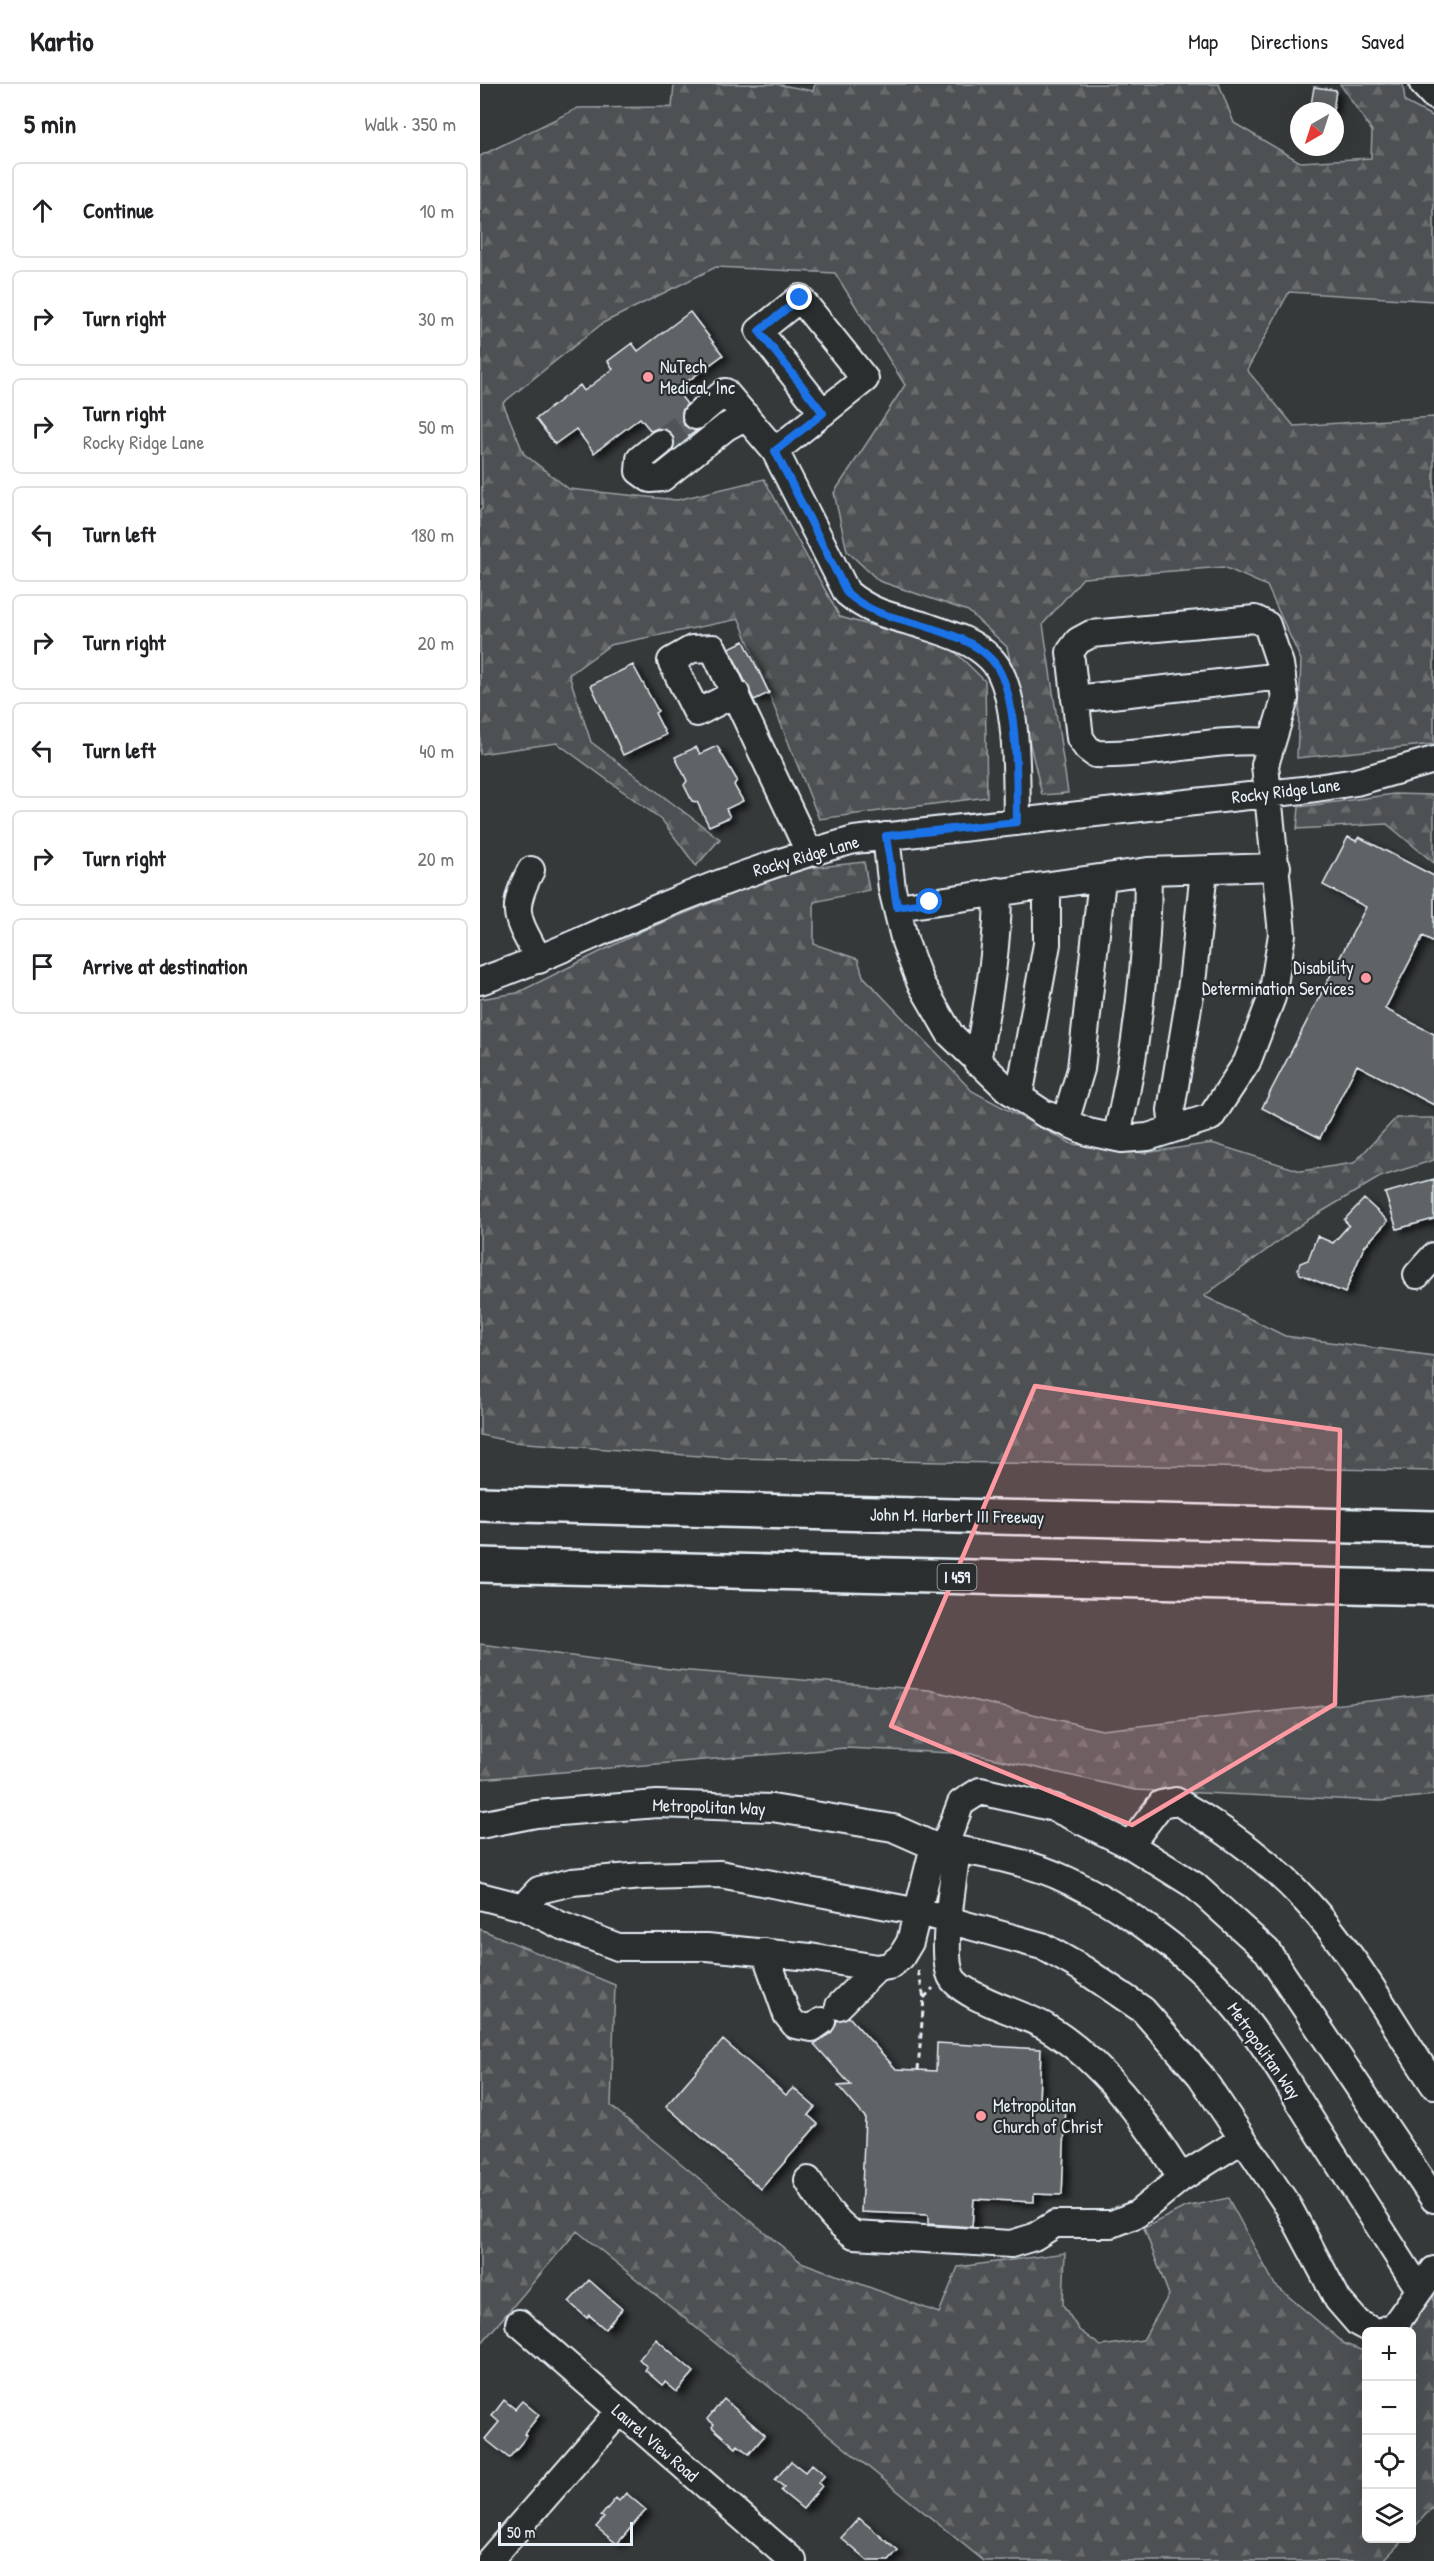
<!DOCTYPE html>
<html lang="en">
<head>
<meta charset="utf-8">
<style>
	:root { --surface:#fff; --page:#f6f6f6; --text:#202124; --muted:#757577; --line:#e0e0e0 }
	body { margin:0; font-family:"Patrick Hand",sans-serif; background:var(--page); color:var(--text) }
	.controls { position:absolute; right:18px; bottom:18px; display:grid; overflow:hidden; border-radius:9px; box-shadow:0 6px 24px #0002 }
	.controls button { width:54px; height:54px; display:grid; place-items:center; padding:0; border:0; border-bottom:2px solid var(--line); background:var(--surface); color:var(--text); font:30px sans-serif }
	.compass { position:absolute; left:810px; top:18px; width:54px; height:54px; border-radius:50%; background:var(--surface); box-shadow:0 6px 24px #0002; rotate:219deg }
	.scale { position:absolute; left:18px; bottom:15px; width:135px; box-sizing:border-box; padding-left:6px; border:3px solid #e8f1f8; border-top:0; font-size:16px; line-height:21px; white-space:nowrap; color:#e8f1f8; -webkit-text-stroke:4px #2a2d2e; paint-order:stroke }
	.stop { position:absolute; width:18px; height:18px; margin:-14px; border:4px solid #1a73e8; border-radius:50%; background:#fff }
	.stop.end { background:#1a73e8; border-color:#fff; box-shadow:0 2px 6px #0008 }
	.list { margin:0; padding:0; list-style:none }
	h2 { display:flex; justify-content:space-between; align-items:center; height:78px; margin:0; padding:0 24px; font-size:26px }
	h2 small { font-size:20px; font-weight:400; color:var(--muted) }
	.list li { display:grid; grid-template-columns:39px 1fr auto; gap:18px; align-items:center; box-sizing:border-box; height:96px; margin:0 12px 12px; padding:0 12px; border:2px solid var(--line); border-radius:9px }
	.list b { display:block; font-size:22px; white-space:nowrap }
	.list p { margin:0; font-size:20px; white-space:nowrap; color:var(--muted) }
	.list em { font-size:20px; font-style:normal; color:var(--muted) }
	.icon { flex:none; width:33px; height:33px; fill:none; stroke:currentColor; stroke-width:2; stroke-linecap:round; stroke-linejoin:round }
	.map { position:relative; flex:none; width:954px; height:2477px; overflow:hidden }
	header { display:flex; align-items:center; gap:36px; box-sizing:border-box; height:84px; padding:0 30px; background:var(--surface); border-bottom:2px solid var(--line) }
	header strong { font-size:28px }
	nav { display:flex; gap:33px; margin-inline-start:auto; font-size:21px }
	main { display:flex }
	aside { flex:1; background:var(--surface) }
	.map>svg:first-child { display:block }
	.forest { fill:url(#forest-firs); stroke:#9aa1a5; stroke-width:1.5 }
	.building { fill:#5f6365; stroke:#e8f1f8; stroke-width:1.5; filter:url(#shadow) }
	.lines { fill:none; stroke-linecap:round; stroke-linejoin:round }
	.minor-tunnel { stroke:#505556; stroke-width:26; stroke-dasharray:26 13; stroke-linecap:butt }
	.minor-casing { stroke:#e8f1f8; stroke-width:30 }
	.highway-casing { stroke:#e8f1f8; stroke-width:38 }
	.path { stroke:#e8f1f8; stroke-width:3; stroke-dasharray:6 4.5; stroke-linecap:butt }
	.minor { stroke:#2a2d2e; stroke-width:26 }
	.highway { stroke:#2a2d2e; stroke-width:33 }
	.route { stroke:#1a73e8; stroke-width:8 }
	.marked { fill:#ff9aa2; fill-opacity:0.2; stroke:#ff9aa2; stroke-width:4.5; stroke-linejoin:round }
	.poi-dot { fill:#ff9aa2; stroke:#2a2d2e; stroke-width:2 }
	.labels { text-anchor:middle; stroke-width:4.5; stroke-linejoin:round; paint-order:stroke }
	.shield { fill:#2a2d2e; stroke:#afb6bb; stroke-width:1.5 }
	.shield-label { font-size:16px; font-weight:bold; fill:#e8f1f8 }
	.poi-label { font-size:18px; fill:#e8f1f8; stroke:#2a2d2e; text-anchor:start }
	.street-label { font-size:18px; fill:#e8f1f8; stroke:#2a2d2e }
</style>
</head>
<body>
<header>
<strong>Kartio</strong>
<nav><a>Map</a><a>Directions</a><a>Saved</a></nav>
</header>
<main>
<aside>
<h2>5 min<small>Walk · 350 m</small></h2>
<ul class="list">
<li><svg class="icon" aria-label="ahead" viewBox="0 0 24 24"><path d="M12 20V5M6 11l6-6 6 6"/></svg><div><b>Continue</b></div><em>10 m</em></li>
<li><svg class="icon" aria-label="right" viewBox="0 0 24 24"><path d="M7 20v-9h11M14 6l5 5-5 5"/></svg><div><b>Turn right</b></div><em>30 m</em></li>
<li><svg class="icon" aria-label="right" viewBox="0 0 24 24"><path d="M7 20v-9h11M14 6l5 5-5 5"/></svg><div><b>Turn right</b><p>Rocky Ridge Lane</p></div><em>50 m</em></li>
<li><svg class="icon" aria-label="left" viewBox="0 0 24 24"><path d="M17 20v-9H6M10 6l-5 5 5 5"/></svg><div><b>Turn left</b></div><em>180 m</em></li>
<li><svg class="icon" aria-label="right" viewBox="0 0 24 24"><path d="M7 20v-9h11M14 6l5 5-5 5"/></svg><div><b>Turn right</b></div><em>20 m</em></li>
<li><svg class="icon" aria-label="left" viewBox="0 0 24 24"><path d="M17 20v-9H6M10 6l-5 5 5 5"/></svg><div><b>Turn left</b></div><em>40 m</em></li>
<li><svg class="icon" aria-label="right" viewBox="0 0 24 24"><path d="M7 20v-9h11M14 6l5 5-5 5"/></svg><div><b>Turn right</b></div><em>20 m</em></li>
<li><svg class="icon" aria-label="arrive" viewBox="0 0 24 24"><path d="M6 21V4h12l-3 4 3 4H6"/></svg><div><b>Arrive at destination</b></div></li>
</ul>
</aside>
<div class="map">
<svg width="954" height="2477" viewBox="0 0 954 2477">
	<defs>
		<pattern id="forest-firs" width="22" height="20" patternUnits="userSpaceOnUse" patternTransform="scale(1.5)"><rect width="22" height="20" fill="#4d5152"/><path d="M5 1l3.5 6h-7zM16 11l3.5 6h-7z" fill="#676a6c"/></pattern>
		<filter id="shadow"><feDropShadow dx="6" dy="4" stdDeviation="3" flood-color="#0009"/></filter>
	</defs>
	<rect width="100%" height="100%" fill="#35393a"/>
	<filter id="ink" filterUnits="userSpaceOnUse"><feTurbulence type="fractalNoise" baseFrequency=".0167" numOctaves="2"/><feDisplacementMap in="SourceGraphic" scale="12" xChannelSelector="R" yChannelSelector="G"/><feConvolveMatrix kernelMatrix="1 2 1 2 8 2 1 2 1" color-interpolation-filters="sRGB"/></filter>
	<g filter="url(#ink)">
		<path class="forest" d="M194,0H296L333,7L335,0H739L754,39L820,78L891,74L892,47L860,0H923L925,18L954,33V217L809,208L767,286L814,342L954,333V660L817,674L821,576L787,502L744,483L603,494L563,540L588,709L562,711L527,563L488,527L399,497L367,467L354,409L425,301L355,189L236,183L123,239L23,319L44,370L89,405L197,416L284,395L360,533L470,563L505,597L507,713L339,735L259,535L130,561L89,591L111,658L240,755L216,782L182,736L77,659L0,670V426L2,425L0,72L98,24L192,23Z
			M914,710L954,711V779L907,740L817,745L819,723Z
			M384,778L389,806L334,818V860L378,875L383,892L492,1007L592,1060L664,1069L732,1059L821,1087L874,1079L916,1034H954V1076L900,1093L826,1137L724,1212L805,1252L954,1272V1387L246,1374L33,1358L0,1351V915L37,909L164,846L312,786Z
			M0,1560L198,1586L449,1606L622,1646L954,1610V1711L900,1717L655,1706L494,1670L365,1664L0,1695Z
			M0,1845L135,1901L131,2022L321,2178L459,2229L478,2183L585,2169L583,2221L599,2246L621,2262L663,2256L689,2211L664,2144L705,2123L748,2114L795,2201L865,2260L886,2268V2454L924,2455L903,2477H504L97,2147L0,2261Z
			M954,2210V2421L932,2446V2248H923Z"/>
		<path class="building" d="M834,3L856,6L853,27H830Z
			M210,228L243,271L196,306L207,320L202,327L204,341L216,347L194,363L191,349L178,344L171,347L160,334L114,369L96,345L75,360L56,335L100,301L104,307L133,285L128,277L152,259L158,267Z
			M264,557L289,609L274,616L249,564Z
			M153,581L178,627L175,629L186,651L143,671L111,601Z
			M237,662L257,696L254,701L263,717L246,725L250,733L229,742L217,718L212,717L204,701L207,697L195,673L216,663L220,670Z
			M868,753L876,757L879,753L954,792V858L943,852L905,925L954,950V1021L877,981L840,1054L782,1024L886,823L843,801Z
			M954,1095V1135L917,1145L905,1109Z
			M884,1115L908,1137L884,1163L865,1209L820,1190L818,1185L820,1179L828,1176L837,1152L853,1159L869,1141L864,1136Z
			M369,1933L416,1985L456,1987L457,1959L561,1965L559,2017L586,2018L582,2111L554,2110V2118L494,2115L492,2143L448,2140V2131L381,2128L385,2033L358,2002L371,2001L334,1960L351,1949L357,1937Z
			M243,1956L306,2011L313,2004L335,2023L328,2031L338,2040L281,2105L186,2022Z
			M109,2196L142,2225L125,2245L109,2231L107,2234L89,2218Z
			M176,2255L214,2288L197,2308L185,2298L182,2301L165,2286L167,2283L159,2275Z
			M244,2315L285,2351L269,2370L258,2361L256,2364L232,2343L234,2340L227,2335Z
			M24,2316L35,2325L42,2317L59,2331L44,2350L47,2352L29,2374L5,2355L19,2338L12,2332Z
			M311,2377L325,2388L332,2380L345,2391L338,2399L342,2402L323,2425L301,2407L304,2403L295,2396Z
			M146,2409L166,2426L137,2460L116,2443L124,2434L121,2432L136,2414L139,2417Z
			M379,2434L418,2467L409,2477H388L361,2454Z"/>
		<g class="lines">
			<path class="minor-tunnel" d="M180,359L216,332"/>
			<defs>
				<path id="minor" d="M943,0L954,12
					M343,329L279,247L320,214L385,295L295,367L367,509C394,531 413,532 445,542C469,550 492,556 510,574C540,602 536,697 537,738
					M216,332L245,308L295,367
					M180,359L160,375L159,387L170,395L182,394L246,343L266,332
					M256,609L217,629L191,577L212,565L233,564L329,768
					M595,615L802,592
					M406,752L412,805L425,858L440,898L470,950L527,1005L563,1029L585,1038L608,1048L642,1055L668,1053L731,1033L767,978L792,913L802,850L785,681L805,615L800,580L787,541L775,535L611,550L598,557L590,568L600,654L607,664L615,670C675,672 732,653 792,658
					M51,786C28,829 38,835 59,876
					M417,823L668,787L797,783
					M0,897C58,878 113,850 170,827C237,799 304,775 374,756L823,706L876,698L954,676
					M497,978C507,922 518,865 518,807
					M539,1013L567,860V802
					M585,1038L601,985L622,795
					M693,1045L691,1026L712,899L724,786
					M636,1054C656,974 668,870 668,787
					M937,1191L954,1172
					M0,1741L56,1730L177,1720L292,1724L413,1744L454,1762L430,1858L421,1873L409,1882L397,1884L330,1873L227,1863H138L80,1841L43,1823L0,1812
					M650,1761L714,1801L787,1867L954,2115
					M454,1762L464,1763L481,1719L500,1707L575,1724L650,1761L681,1720L696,1717C744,1744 788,1776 826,1817C876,1871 913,1940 954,2001
					M464,1763C505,1770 550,1778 587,1796C637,1819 703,1866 741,1907C778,1947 805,1995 834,2041C869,2095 904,2150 939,2205
					M477,1765C474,1794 460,1868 471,1892C480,1913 543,1929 566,1943C623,1977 666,2037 701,2094L763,2055
					M43,1823L59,1806L92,1798L163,1792L240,1790L439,1828L562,1862L603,1885L663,1926L720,1991L808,2122L858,2216L878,2239L895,2248
					M285,1868L307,1931L315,1941L332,1944L342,1937
					M359,1922L397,1884
					M328,2096C341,2119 353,2136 374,2151L531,2160L554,2153L575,2140H632L657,2130L701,2094
					M39,2239L313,2477
					M899,2248L914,2242L954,2186
					M9,2477L139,2328"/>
				<path id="highway" d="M0,1420L954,1444
					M0,1481L954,1504"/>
			</defs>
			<use href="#minor" class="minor-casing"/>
			<use href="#highway" class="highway-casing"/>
			<path class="path" d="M444,1914L453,1904
				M438,1986L444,1914L438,1887"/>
			<use href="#minor" class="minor"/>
			<use href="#highway" class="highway"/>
		</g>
	</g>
	<g class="lines" filter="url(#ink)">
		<path class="route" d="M320,214L279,247L343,329L295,367L367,509C394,532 413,532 445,542C469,550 492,556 510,574C540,602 536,697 537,738L406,752L417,823L450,818"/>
	</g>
	<path class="marked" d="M555,1302L860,1346L855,1620L652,1741L411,1642Z"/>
	<g class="poi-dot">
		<circle cx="168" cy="293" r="6"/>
		<circle cx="886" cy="894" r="6"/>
		<circle cx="501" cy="2032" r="6"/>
	</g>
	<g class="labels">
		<rect class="shield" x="457.5" y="1480" width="39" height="26" rx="4.5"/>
		<g class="shield-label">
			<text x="477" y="1499">I 459</text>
		</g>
		<g class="poi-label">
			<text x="180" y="289">NuTech<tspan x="180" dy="21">Medical, Inc</tspan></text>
			<text x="874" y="890" text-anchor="end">Disability<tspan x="874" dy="21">Determination Services</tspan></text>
			<text x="513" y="2028">Metropolitan<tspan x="513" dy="21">Church of Christ</tspan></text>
		</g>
		<g class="street-label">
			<text transform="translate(806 707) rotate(-7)" y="6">Rocky Ridge Lane</text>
			<text transform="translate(326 772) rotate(-16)" y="6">Rocky Ridge Lane</text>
			<text transform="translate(477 1432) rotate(1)" y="6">John M. Harbert III Freeway</text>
			<text transform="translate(229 1723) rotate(2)" y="6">Metropolitan Way</text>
			<text transform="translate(784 1967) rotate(55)" y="6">Metropolitan Way</text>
			<text transform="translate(175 2359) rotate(41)" y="6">Laurel View Road</text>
		</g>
	</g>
</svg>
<div class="controls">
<button>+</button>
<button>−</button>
<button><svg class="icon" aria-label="locate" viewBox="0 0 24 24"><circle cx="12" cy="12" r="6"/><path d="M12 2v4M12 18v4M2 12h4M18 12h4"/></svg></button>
<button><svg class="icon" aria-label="layers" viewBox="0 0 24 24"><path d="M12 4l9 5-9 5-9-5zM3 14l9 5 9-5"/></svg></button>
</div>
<svg class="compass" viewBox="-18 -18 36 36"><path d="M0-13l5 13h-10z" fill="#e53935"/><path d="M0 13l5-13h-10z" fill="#757577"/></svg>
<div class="scale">50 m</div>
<div class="stop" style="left:450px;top:818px"></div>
<div class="stop end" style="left:320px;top:214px"></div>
</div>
</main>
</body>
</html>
